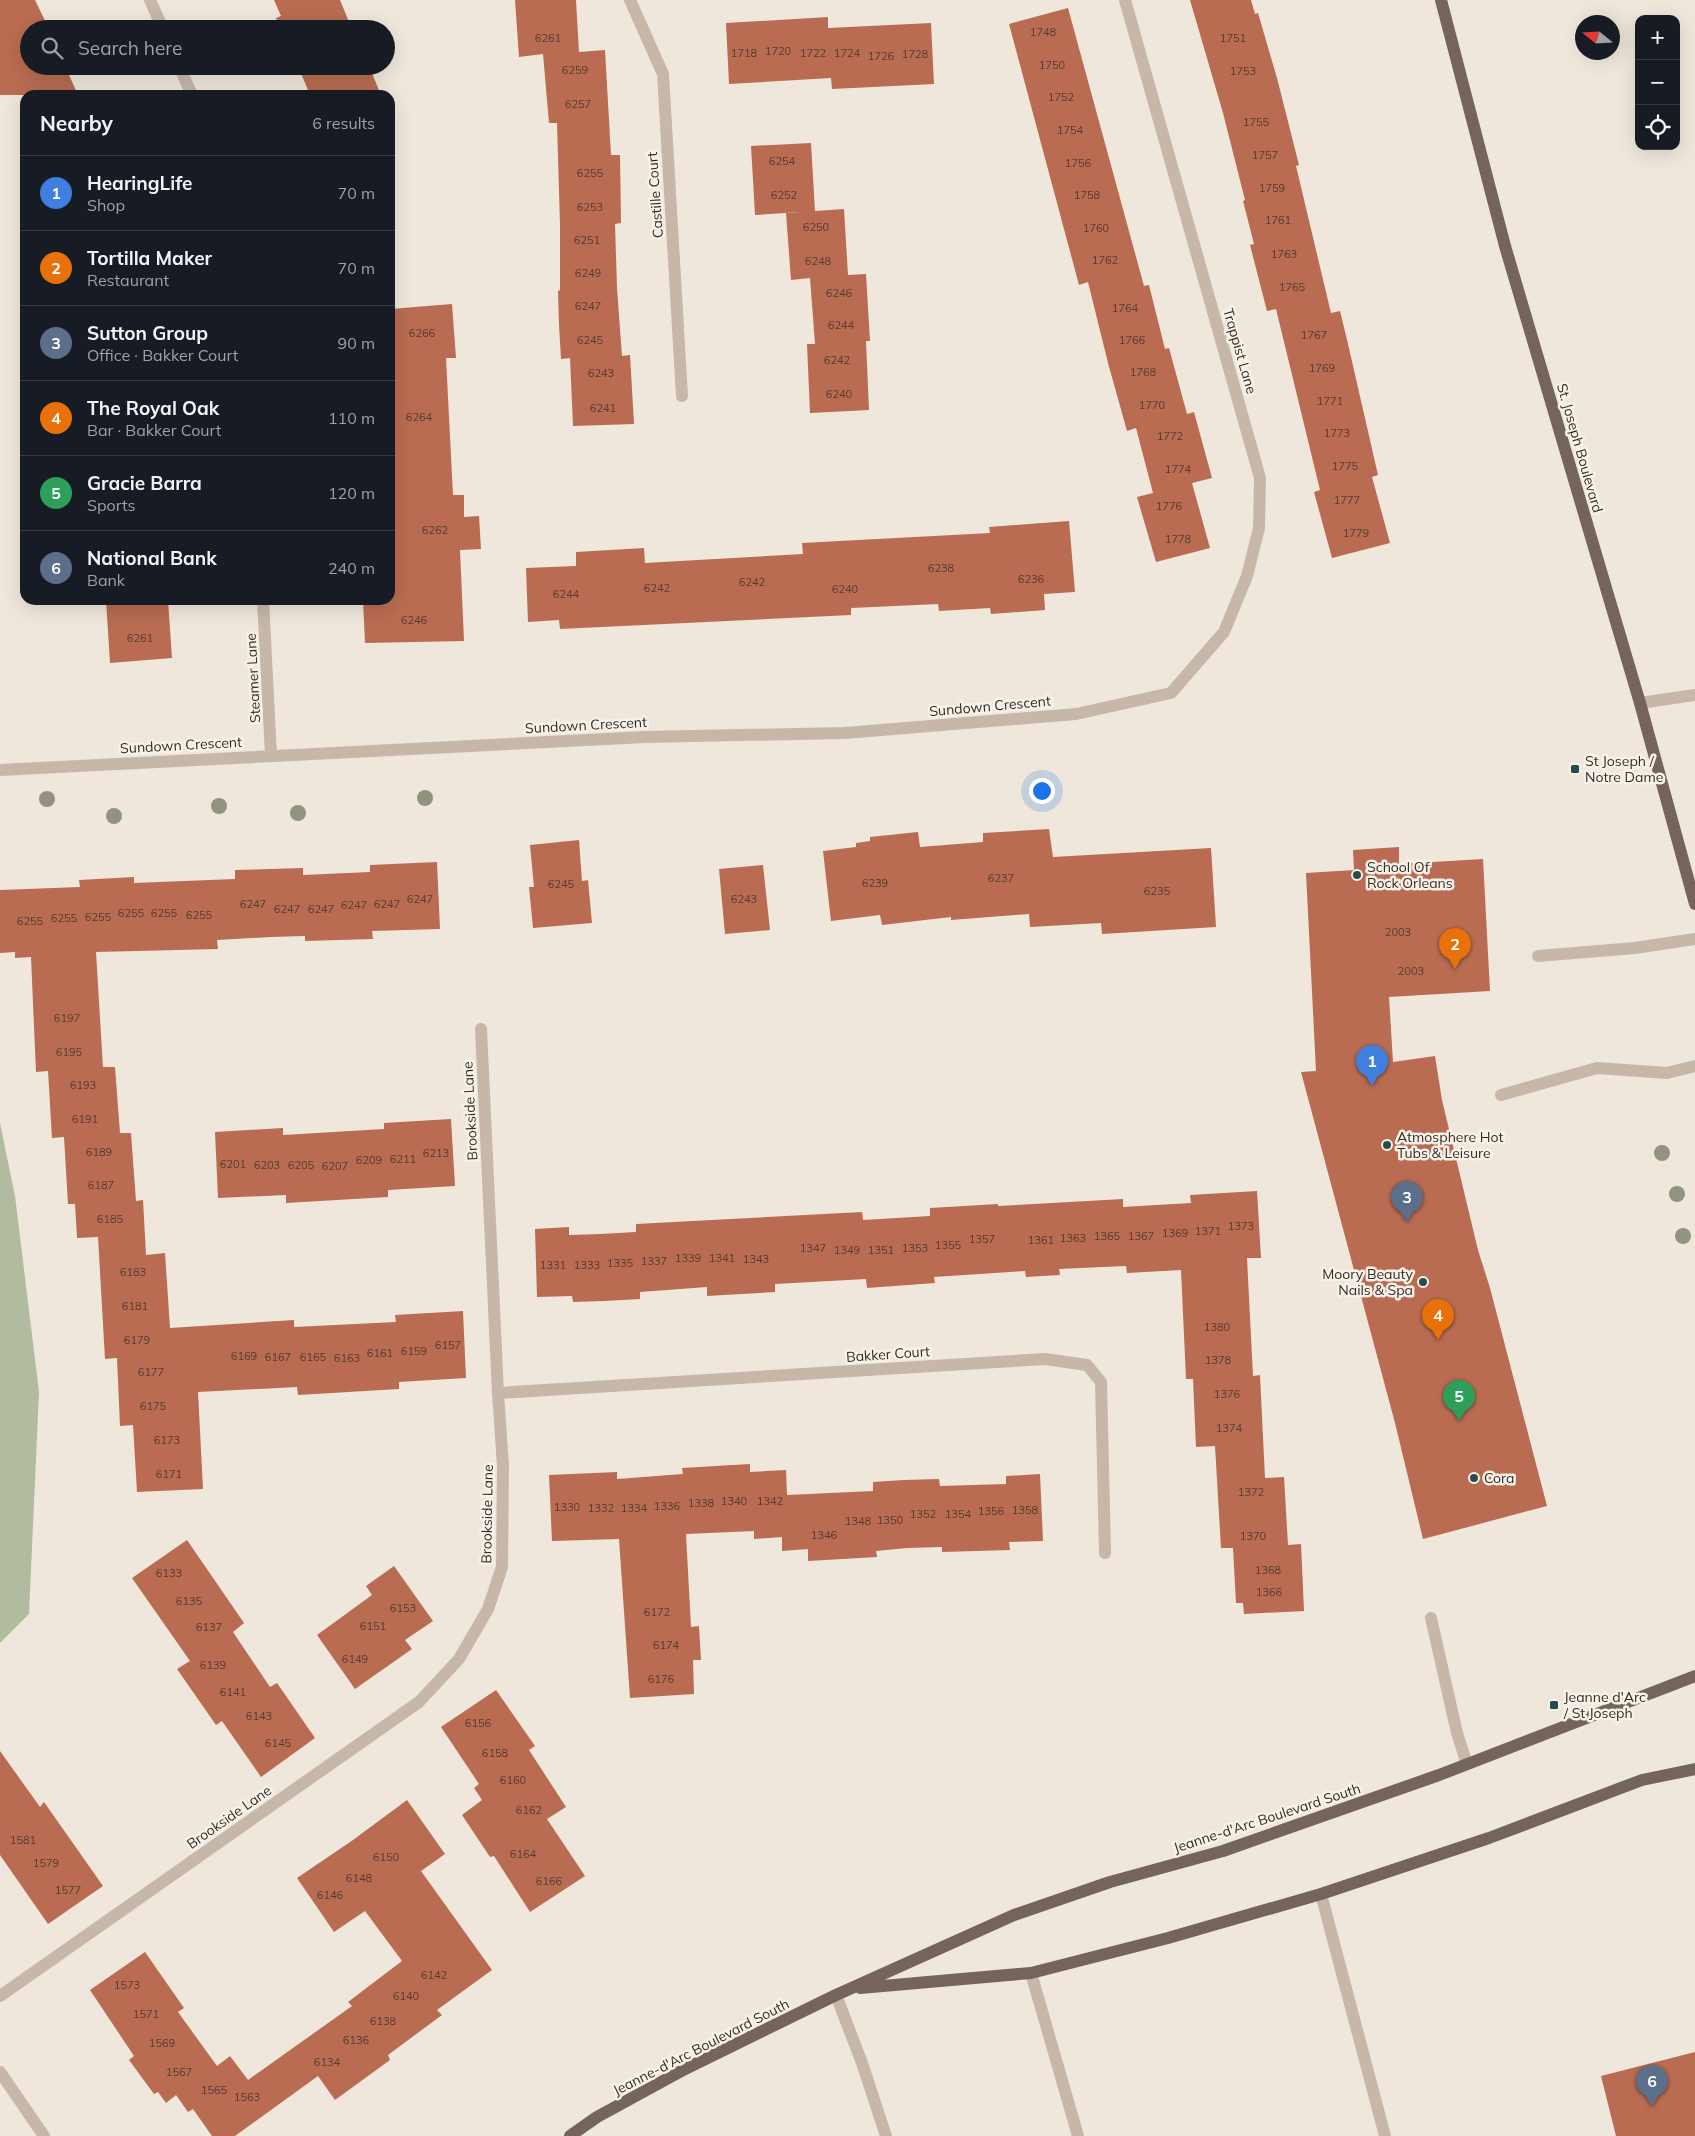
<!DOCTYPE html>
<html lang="en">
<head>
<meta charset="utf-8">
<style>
	:root { --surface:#171b24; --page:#20242c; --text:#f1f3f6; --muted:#9ea1a6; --line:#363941; --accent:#94a8ac }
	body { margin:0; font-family:Mulish,sans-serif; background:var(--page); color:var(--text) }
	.controls { position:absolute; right:15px; top:15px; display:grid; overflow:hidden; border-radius:10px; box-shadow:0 5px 20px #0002 }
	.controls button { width:45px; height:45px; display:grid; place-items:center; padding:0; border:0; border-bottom:1px solid var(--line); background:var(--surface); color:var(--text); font:25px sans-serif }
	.compass { position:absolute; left:1575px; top:15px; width:45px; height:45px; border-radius:50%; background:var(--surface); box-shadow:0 5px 20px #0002; rotate:288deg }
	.you { position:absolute; left:1041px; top:790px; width:18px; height:18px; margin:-12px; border:4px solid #fff; border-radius:50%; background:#1a73e8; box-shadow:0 0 0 8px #1a73e833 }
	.badge { display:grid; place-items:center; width:32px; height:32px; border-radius:50%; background:var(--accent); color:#fff; font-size:16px; font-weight:700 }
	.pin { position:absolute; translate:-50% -41px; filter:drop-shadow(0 1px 2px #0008) }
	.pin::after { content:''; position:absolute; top:26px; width:18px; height:15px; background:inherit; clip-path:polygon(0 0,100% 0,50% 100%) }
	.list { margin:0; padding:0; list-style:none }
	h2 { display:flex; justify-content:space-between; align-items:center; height:65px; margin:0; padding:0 20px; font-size:21px }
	h2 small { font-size:16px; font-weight:400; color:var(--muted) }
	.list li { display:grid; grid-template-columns:32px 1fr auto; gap:15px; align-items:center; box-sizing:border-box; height:75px; padding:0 20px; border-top:1px solid var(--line) }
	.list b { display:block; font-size:19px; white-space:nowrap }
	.list p { margin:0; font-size:16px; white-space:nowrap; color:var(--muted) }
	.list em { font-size:16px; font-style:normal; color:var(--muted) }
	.icon { flex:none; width:28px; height:28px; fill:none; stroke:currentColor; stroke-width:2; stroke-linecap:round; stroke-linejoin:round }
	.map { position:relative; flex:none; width:1695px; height:2136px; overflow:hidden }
	.search { position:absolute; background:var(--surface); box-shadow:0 5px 20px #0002; left:20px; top:20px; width:375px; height:55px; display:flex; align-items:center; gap:12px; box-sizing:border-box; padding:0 18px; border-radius:28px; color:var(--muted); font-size:19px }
	.panel { position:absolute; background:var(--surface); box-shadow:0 5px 20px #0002; left:20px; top:90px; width:375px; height:515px; border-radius:15px }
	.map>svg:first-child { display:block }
	.green { fill:#b1bc9e }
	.building { fill:#b96c51 }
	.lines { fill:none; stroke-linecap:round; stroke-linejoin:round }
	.minor { stroke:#c6b7a9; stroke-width:12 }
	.major { stroke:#74645b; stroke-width:12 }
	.tree { fill:#90937d }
	.poi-dot { fill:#224d51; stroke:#f7f1e8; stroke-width:2 }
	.labels { text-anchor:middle; stroke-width:5; stroke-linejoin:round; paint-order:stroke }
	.number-label { font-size:11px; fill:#553c32 }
	.street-label { font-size:14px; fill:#342c28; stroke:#f7f1e8 }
	.poi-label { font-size:14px; fill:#342c28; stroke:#f7f1e8; text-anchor:start }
</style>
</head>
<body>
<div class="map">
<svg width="1695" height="2136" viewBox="0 0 1695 2136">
	<rect width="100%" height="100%" fill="#efe7dc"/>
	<path class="green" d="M0,1123L15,1196L39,1392L29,1614L0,1643Z"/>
	<path class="building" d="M0,0H35L49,29H29V66H65L78,95H0Z
		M274,0H340L352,29H281L276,18L281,16Z
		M515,0H576L579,52L605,50L611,155H620L621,223L615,224L617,288L622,356L630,355L634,424L573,426L570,358L561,359L559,325L558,291L560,290V225L557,123H549L543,54L519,57Z
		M1190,0H1251L1255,14L1258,13L1277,78L1299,165L1296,166L1331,313L1340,311L1348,344L1378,475L1372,477L1390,543L1332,558L1314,492L1320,490L1276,309L1267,311L1250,245L1254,244L1243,201L1245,200L1223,113Z
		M1068,8L1144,286L1149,285L1165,349L1169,348L1187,414L1194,412L1212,478L1192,483L1210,548L1156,562L1137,497L1153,493L1136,428L1127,431L1108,363L1088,282L1079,285L1009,24Z
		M828,17V28L931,23L934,84L832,89L831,78L729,84L726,23Z
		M298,66H369L381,95H310Z
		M811,143L815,211L755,215L751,146Z
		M844,209L848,275L866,274L870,341H866L869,410L810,413L807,344H815L810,278L791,280L786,213Z
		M452,304L456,358H446L453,495H464V517L479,516L481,549L460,550L464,641L365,643L363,600H390V309Z
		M1069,521L1075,592L1044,594L1045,610L991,614L990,608L939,611L938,604L851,608V615L560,629L559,620L528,622L526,568L576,566V552L644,548L645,563L803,554L802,543L990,533L989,527Z
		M106,600H168L172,658L110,663Z
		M1049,829L1053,857L1211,848L1216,927L1102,934L1101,923L1030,927L1029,914L951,920V917L882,925L880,915L831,921L823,851L856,847V843L870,841V837L918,832L920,847L983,842V833Z
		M579,840L582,881L588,880L592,923L533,928L529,887H534L530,845Z
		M1399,847V864L1483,859L1490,991L1389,997L1393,1062L1435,1056L1442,1100L1478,1250L1490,1288L1547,1506L1423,1539L1395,1423L1301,1072L1316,1071L1306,873L1354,870L1353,850Z
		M437,862L440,929L372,931L373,939L305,941V936L271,937L217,940L218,949L96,952L103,1067H115L120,1133H131L136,1201L143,1200L146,1255L165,1253L170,1328L294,1320V1327L396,1322L395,1315L463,1311L466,1378L399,1382V1389L365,1391L298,1395L297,1387L198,1392L203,1489L137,1492L133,1425L120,1426L117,1358L105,1359L98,1237L77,1238L75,1204H68L64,1137L52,1138L48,1071L36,1072L31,957L15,958V952L0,953V890L80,887L79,880L134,877V883L235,879V870L303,868V875L370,872V865Z
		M763,865L770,930L725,934L719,869Z
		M451,1119L455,1186L388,1190V1197L286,1203V1195L218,1198L215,1132L283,1128V1135L384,1129V1123Z
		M1257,1191L1261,1258H1247L1253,1376L1260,1375L1265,1478L1284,1477L1288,1545L1301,1544L1304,1611L1244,1614L1243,1603H1236L1233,1548H1221L1215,1446L1196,1447L1193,1379H1186L1181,1270L1127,1273L1126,1266L1059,1269L1060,1275L1026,1277L1025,1271L934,1277L935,1283L867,1288L866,1279L775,1284V1292L707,1296V1287L640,1292V1299L604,1301L573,1302L572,1296L537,1297L535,1229L569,1227V1235L601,1234L636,1232V1224L862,1212L863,1220L930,1216V1208L998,1204V1206L1123,1199V1207L1156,1205L1191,1203L1190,1195Z
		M750,1464V1472L786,1470L787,1495L873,1491V1482L904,1480L939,1479L940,1486L1006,1484V1476L1040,1474L1043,1541L1009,1542L1010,1550L942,1552V1547L907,1548L876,1551L877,1557L808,1561V1549L782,1551V1537L754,1539V1531L686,1534L691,1627L699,1626L701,1660H693L694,1694L630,1698L619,1539L552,1541L549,1475L617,1472V1479L683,1474L682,1468Z
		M187,1540L244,1623L233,1632L270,1687L277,1683L315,1738L261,1777L222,1721L216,1725L177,1669L190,1661L132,1578Z
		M394,1566L433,1621L405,1640L412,1649L355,1689L317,1635L372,1595L366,1586Z
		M496,1690L535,1746L529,1750L566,1807L547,1819L585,1876L530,1912L494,1856L490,1857L462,1815L482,1800L474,1788L479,1784L441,1727Z
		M0,1751L40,1807L44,1802L103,1886L48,1924L0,1855Z
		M407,1800L445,1854L421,1871L492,1970L437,2010L442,2015L388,2055L390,2060L335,2100L318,2076L235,2136H212L193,2109L188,2112L176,2095L166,2103L158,2092L154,2094L129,2060L134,2056L90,1990L145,1952L184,2008L178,2012L217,2066L230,2056L248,2080L352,2006L348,2002L402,1961L365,1911L334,1932L297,1878L353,1840Z
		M1695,2052V2136H1616L1601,2076Z"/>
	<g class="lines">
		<path class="minor" d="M150,0L163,29
			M630,0L663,74L682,396
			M179,66L192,95
			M263,600L271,755
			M1640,703L1695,695
			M0,770L645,737L845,733L1076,714L1171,693L1224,632L1247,576L1259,528L1260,478L1125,0
			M1538,956L1635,948L1695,939
			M1501,1095L1597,1068L1667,1073L1695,1066
			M498,1393L1045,1359L1087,1365L1101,1382L1105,1553
			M1431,1618L1457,1733L1467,1764
			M1321,1894L1385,2136
			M1031,1973L1078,2136
			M836,1995L862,2063L886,2136
			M0,1996L419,1702L459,1659L488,1609L502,1567L503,1466L498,1393L481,1029
			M0,2072L44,2136"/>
		<path class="major" d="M1441,0L1505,246L1640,703L1695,904
			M860,1988L1031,1973L1168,1938L1321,1894L1489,1838L1642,1780L1695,1769
			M570,2136L597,2117L685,2069L836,1995L1014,1915L1110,1882L1223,1851L1439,1775L1695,1676"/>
	</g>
	<g class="tree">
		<circle cx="425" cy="798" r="8"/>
		<circle cx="47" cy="799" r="8"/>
		<circle cx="219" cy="806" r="8"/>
		<circle cx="298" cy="813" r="8"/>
		<circle cx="114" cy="816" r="8"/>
		<circle cx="1662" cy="1153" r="8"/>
		<circle cx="1677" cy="1194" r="8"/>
		<circle cx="1683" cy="1236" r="8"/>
	</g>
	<g class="poi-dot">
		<rect x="1570" y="764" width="10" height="10" rx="2.5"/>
		<circle cx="1357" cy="875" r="5"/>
		<circle cx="1387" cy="1145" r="5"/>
		<circle cx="1423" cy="1282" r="5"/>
		<circle cx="1474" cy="1478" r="5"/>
		<rect x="1549" y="1700" width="10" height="10" rx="2.5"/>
	</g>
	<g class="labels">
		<g class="number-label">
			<text x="1043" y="36">1748</text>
			<text x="548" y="42">6261</text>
			<text x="1233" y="42">1751</text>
			<text x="778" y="55">1720</text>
			<text x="744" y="57">1718</text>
			<text x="813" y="57">1722</text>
			<text x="847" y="57">1724</text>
			<text x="915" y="58">1728</text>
			<text x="881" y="60">1726</text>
			<text x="1052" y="69">1750</text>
			<text x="575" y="74">6259</text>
			<text x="1243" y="75">1753</text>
			<text x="1061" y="101">1752</text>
			<text x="578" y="108">6257</text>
			<text x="1256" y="126">1755</text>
			<text x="1070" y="134">1754</text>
			<text x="1265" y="159">1757</text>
			<text x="782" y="165">6254</text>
			<text x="1078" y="167">1756</text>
			<text x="590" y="177">6255</text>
			<text x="1272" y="192">1759</text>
			<text x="784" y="199">6252</text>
			<text x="1087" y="199">1758</text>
			<text x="590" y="211">6253</text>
			<text x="1278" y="224">1761</text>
			<text x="816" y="231">6250</text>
			<text x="1096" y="232">1760</text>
			<text x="587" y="244">6251</text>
			<text x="1284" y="258">1763</text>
			<text x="1105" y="264">1762</text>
			<text x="818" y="265">6248</text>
			<text x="588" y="277">6249</text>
			<text x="1292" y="291">1765</text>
			<text x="839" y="297">6246</text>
			<text x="588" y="310">6247</text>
			<text x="1125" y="312">1764</text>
			<text x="841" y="329">6244</text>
			<text x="422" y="337">6266</text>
			<text x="1314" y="339">1767</text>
			<text x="590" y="344">6245</text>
			<text x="1132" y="344">1766</text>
			<text x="837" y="364">6242</text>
			<text x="1322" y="372">1769</text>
			<text x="1143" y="376">1768</text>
			<text x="601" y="377">6243</text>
			<text x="839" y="398">6240</text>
			<text x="1330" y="405">1771</text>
			<text x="1152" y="409">1770</text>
			<text x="603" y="412">6241</text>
			<text x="419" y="421">6264</text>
			<text x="1337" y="437">1773</text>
			<text x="1170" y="440">1772</text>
			<text x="1345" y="470">1775</text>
			<text x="1178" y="473">1774</text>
			<text x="1347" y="504">1777</text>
			<text x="1169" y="510">1776</text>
			<text x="435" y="534">6262</text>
			<text x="1356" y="537">1779</text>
			<text x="1178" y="543">1778</text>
			<text x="941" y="572">6238</text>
			<text x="1031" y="583">6236</text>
			<text x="752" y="586">6242</text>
			<text x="657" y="592">6242</text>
			<text x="845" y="593">6240</text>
			<text x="566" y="598">6244</text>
			<text x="414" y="624">6246</text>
			<text x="140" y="642">6261</text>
			<text x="1001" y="882">6237</text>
			<text x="875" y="887">6239</text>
			<text x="561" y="888">6245</text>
			<text x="1157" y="895">6235</text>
			<text x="420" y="903">6247</text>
			<text x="744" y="903">6243</text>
			<text x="253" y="908">6247</text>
			<text x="387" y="908">6247</text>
			<text x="354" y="909">6247</text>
			<text x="287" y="913">6247</text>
			<text x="321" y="913">6247</text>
			<text x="131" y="917">6255</text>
			<text x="164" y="917">6255</text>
			<text x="199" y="919">6255</text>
			<text x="98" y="921">6255</text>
			<text x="64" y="922">6255</text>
			<text x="30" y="925">6255</text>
			<text x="1398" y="936">2003</text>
			<text x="1411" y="975">2003</text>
			<text x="67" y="1022">6197</text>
			<text x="69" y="1056">6195</text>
			<text x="83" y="1089">6193</text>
			<text x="85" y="1123">6191</text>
			<text x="99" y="1156">6189</text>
			<text x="436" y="1157">6213</text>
			<text x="403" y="1163">6211</text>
			<text x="369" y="1164">6209</text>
			<text x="233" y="1168">6201</text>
			<text x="267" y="1169">6203</text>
			<text x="301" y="1169">6205</text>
			<text x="335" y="1170">6207</text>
			<text x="101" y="1189">6187</text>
			<text x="110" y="1223">6185</text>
			<text x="1241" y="1230">1373</text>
			<text x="1208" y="1235">1371</text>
			<text x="1175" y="1237">1369</text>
			<text x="1107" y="1240">1365</text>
			<text x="1141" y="1240">1367</text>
			<text x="1073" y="1242">1363</text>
			<text x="982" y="1243">1357</text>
			<text x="1041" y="1244">1361</text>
			<text x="948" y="1249">1355</text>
			<text x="813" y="1252">1347</text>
			<text x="915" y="1252">1353</text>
			<text x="847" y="1254">1349</text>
			<text x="881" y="1254">1351</text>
			<text x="688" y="1262">1339</text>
			<text x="722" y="1262">1341</text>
			<text x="756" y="1263">1343</text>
			<text x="654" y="1265">1337</text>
			<text x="620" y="1267">1335</text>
			<text x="553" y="1269">1331</text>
			<text x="587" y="1269">1333</text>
			<text x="133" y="1276">6183</text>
			<text x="135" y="1310">6181</text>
			<text x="1217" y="1331">1380</text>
			<text x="137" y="1344">6179</text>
			<text x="448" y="1349">6157</text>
			<text x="414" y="1355">6159</text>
			<text x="380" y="1357">6161</text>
			<text x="244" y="1360">6169</text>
			<text x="278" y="1361">6167</text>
			<text x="313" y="1361">6165</text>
			<text x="347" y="1362">6163</text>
			<text x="1218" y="1364">1378</text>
			<text x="151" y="1376">6177</text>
			<text x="1227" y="1398">1376</text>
			<text x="153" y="1410">6175</text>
			<text x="1229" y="1432">1374</text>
			<text x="167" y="1444">6173</text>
			<text x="169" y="1478">6171</text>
			<text x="1251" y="1496">1372</text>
			<text x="734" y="1505">1340</text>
			<text x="770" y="1505">1342</text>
			<text x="701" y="1507">1338</text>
			<text x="667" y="1510">1336</text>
			<text x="567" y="1511">1330</text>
			<text x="601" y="1512">1332</text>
			<text x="634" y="1512">1334</text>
			<text x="1025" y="1514">1358</text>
			<text x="991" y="1515">1356</text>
			<text x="923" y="1518">1352</text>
			<text x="958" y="1518">1354</text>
			<text x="890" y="1524">1350</text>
			<text x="858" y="1525">1348</text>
			<text x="824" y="1539">1346</text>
			<text x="1253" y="1540">1370</text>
			<text x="1268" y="1574">1368</text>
			<text x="169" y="1577">6133</text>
			<text x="1269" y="1596">1366</text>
			<text x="189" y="1605">6135</text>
			<text x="403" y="1612">6153</text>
			<text x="657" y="1616">6172</text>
			<text x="373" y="1630">6151</text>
			<text x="209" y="1631">6137</text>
			<text x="666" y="1649">6174</text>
			<text x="355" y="1663">6149</text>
			<text x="213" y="1669">6139</text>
			<text x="661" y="1683">6176</text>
			<text x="233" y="1696">6141</text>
			<text x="259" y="1720">6143</text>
			<text x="478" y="1727">6156</text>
			<text x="278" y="1747">6145</text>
			<text x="495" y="1757">6158</text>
			<text x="513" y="1784">6160</text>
			<text x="529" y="1814">6162</text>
			<text x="23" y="1844">1581</text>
			<text x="523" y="1858">6164</text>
			<text x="386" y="1861">6150</text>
			<text x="46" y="1867">1579</text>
			<text x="359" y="1882">6148</text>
			<text x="549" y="1885">6166</text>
			<text x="68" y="1894">1577</text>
			<text x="330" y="1899">6146</text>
			<text x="434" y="1979">6142</text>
			<text x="127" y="1989">1573</text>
			<text x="406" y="2000">6140</text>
			<text x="146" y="2018">1571</text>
			<text x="383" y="2025">6138</text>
			<text x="356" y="2044">6136</text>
			<text x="162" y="2047">1569</text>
			<text x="327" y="2066">6134</text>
			<text x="179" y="2076">1567</text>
			<text x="214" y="2094">1565</text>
			<text x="247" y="2101">1563</text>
		</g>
		<g class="street-label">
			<text transform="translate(655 195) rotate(-94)" y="5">Castille Court</text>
			<text transform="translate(1240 351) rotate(74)" y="5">Trappist Lane</text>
			<text transform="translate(1580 448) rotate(74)" y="5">St. Joseph Boulevard</text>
			<text transform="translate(253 678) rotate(-93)" y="5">Steamer Lane</text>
			<text transform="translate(990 706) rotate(-5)" y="5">Sundown Crescent</text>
			<text transform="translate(586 725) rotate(-3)" y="5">Sundown Crescent</text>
			<text transform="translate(181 745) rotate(-3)" y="5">Sundown Crescent</text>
			<text transform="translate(470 1111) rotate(-93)" y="5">Brookside Lane</text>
			<text transform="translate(888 1354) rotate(-4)" y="5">Bakker Court</text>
			<text transform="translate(487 1514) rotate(-89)" y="5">Brookside Lane</text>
			<text transform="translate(229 1817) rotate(-35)" y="5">Brookside Lane</text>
			<text transform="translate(1267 1818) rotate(-18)" y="5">Jeanne-d'Arc Boulevard South</text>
			<text transform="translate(701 2047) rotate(-27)" y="5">Jeanne-d'Arc Boulevard South</text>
		</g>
		<g class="poi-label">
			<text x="1585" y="766">St Joseph /<tspan x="1585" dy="16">Notre Dame</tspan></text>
			<text x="1367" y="872">School Of<tspan x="1367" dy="16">Rock Orleans</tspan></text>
			<text x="1397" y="1142">Atmosphere Hot<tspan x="1397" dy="16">Tubs &amp; Leisure</tspan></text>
			<text x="1413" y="1279" text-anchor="end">Moory Beauty<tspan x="1413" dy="16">Nails &amp; Spa</tspan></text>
			<text x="1484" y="1483">Cora</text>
			<text x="1564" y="1702">Jeanne d'Arc<tspan x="1564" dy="16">/ St Joseph</tspan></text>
		</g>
	</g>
</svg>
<div class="controls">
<button>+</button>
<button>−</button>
<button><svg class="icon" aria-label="locate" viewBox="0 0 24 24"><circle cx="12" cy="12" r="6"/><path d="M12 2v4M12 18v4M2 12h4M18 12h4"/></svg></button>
</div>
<svg class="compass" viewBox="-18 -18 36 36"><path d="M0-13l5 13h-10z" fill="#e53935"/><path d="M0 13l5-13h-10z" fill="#9ea1a6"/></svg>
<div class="you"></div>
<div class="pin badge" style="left:1372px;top:1086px;background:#3f7fe0">1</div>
<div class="pin badge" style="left:1455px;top:969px;background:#e8710a">2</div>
<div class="pin badge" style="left:1407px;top:1222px;background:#5c6f8a">3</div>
<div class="pin badge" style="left:1438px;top:1340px;background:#e8710a">4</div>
<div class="pin badge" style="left:1459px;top:1421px;background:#2e9e5b">5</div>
<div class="pin badge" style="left:1652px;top:2106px;background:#5c6f8a">6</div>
<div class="search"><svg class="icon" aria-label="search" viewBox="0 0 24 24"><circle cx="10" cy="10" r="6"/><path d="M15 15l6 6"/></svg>Search here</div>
<section class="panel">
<h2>Nearby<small>6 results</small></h2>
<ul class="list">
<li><span class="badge" style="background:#3f7fe0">1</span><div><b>HearingLife</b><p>Shop</p></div><em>70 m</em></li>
<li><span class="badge" style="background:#e8710a">2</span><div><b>Tortilla Maker</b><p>Restaurant</p></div><em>70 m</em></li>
<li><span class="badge" style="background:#5c6f8a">3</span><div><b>Sutton Group</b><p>Office · Bakker Court</p></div><em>90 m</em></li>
<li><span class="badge" style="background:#e8710a">4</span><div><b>The Royal Oak</b><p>Bar · Bakker Court</p></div><em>110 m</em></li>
<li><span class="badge" style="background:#2e9e5b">5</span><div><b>Gracie Barra</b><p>Sports</p></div><em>120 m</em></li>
<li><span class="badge" style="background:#5c6f8a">6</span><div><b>National Bank</b><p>Bank</p></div><em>240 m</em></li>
</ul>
</section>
</div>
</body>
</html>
